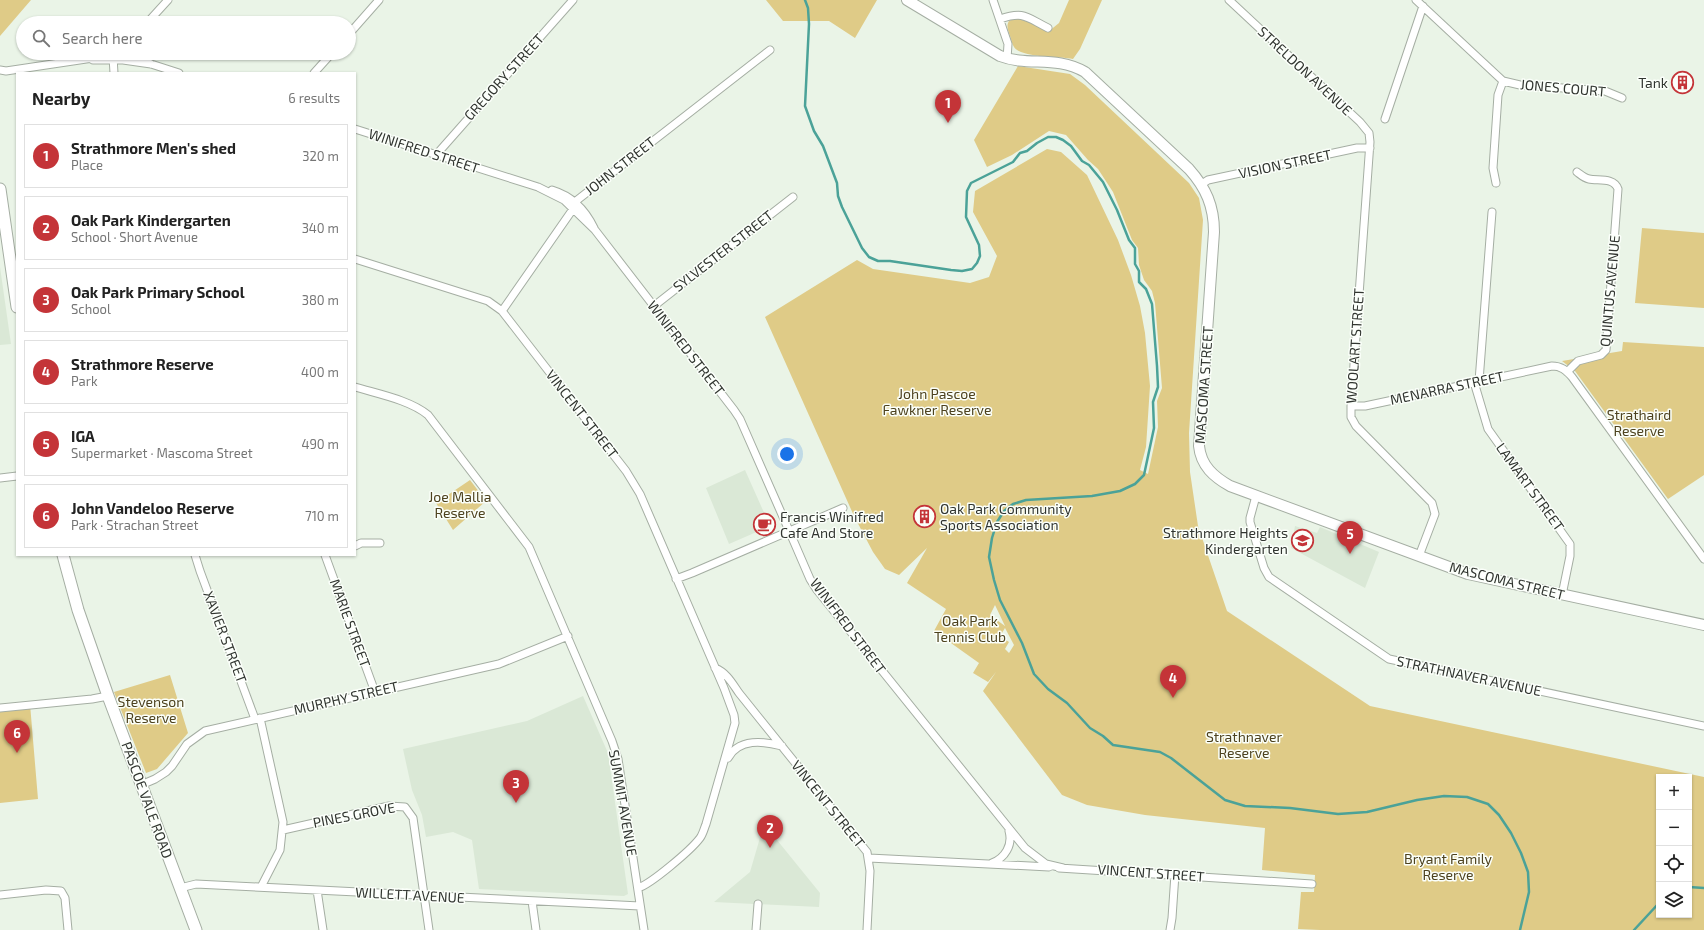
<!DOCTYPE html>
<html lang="en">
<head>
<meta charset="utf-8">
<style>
	:root { --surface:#fff; --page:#f6f6f6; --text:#222; --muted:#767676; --line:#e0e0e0; --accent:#c43438 }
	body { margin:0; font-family:"Exo 2",sans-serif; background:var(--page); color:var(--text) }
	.controls { position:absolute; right:12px; bottom:12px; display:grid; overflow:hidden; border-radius:0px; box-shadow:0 1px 3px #0004 }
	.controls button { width:36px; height:36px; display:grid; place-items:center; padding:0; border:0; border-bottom:1px solid var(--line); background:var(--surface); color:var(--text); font:20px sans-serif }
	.you { position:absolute; left:787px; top:454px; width:14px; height:14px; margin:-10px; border:3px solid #fff; border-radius:50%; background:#1a73e8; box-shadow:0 0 0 6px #1a73e833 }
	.badge { display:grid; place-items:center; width:26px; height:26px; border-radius:50%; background:var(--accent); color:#fff; font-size:13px; font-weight:700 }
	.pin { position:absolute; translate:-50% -33px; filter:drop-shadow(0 1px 2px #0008) }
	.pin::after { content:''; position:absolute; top:21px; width:14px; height:12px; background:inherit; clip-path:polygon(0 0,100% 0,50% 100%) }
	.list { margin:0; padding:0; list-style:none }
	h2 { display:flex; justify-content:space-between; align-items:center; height:52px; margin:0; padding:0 16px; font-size:17px }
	h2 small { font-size:13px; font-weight:400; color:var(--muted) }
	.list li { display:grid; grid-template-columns:26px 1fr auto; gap:12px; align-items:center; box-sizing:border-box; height:64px; margin:0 8px 8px; padding:0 8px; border:1px solid var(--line); border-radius:0px }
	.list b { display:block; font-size:15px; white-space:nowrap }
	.list p { margin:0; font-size:13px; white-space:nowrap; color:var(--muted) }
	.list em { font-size:13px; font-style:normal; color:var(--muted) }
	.icon { flex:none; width:22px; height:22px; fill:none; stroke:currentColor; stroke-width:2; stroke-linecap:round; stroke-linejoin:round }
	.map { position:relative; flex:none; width:1704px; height:930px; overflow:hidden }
	.search { position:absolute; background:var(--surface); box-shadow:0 1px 3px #0004; left:16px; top:16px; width:340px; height:44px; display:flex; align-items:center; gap:10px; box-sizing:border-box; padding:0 14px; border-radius:22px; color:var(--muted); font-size:15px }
	.panel { position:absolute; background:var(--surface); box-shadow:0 1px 3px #0004; left:16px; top:72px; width:340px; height:484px; border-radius:0px }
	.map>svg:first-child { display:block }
	.built { fill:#dae8d6 }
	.green { fill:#dfcb87; fill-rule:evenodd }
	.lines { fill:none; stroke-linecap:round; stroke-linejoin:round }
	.stream { stroke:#4ba298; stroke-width:2.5 }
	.minor-casing { stroke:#a5aea3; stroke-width:9 }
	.secondary-casing { stroke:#a5aea3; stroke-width:12 }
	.primary-casing { stroke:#a5aea3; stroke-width:13 }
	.minor { stroke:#fff; stroke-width:7 }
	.secondary { stroke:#fff; stroke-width:10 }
	.primary { stroke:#fff; stroke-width:11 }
	.labels { text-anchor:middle; stroke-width:3; stroke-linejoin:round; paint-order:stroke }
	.street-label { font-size:14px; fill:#313530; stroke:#fbfffa }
	.poi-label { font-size:14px; fill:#313530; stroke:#fbfffa; text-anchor:end }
	.park-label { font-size:14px; fill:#4d421e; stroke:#fbfffa }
</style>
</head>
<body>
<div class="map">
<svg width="1704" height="930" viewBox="0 0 1704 930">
	<rect width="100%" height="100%" fill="#eaf4e7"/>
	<path class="built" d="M0,267L11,344L0,345Z
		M745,470L770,526L729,544L706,488Z
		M1295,526L1317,533L1320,527L1379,552L1365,588L1291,548Z
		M583,696L608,753L628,894L624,896L479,889L472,840L453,832L426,837L422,815L412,790L403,749L527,721Z
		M764,824L820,893L819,907L714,902L750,872Z"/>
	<path class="green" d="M0,0H31L0,36Z
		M766,0H877L855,38L829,21H783Z
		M1069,0H1102L1080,49L1073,59C1060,56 1021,58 1014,47C1012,44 1011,39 1010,36C1008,30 1006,26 1009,21L1016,17L1027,20L1048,32L1059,23Z
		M1018,66L1070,74L1085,85L1189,183L1199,198L1203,220L1189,433L1190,472L1198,526L1227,611L1370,706L1704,777V930H1320L1298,929L1301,892H1314L1315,875L1262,870L1265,828L1145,815L1087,805L1062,795L983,691L996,672L988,682L973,673L979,663L934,631L946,609L907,583L927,548L899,575L885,569L873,552L854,516L765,317L857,260L873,269L970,283L989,277L997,256L973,212L975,191L1047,149L1061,152L1087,175L1118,240L1131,275L1140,306L1145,333L1150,386L1146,447L1140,470L1148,474L1158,427L1157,401L1162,388L1155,303L1152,291L1144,280L1139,265L1138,248L1132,240L1113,192L1098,169L1088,160L1066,135L1049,131L1012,155L987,167L974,140ZM995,605L1005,626L990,615ZM1005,628L1014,645L1009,653L1005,649L1009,642L1000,636ZM1659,777H1689V915H1659Z
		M1642,228L1704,233V308L1635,303Z
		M1623,342L1704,347V475L1668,499L1575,371L1562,361L1622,351Z
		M470,480L486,501L453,530L436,503Z
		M170,675L188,733L157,769L146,773L114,692Z
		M30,704L38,799L0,803V708Z"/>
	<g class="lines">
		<path class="stream" d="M805,0L808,8L809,24L805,106L814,131L823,146L837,183L838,196L842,207L862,248L869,257L878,261H890L951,270L962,271L972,269L977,263L980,256L979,245L966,217L967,191L971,183L1013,162L1020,153L1027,151L1037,143L1048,137H1056L1063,140L1071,146L1082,161L1089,165L1103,182L1117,210L1129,240L1135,248V264L1139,271V282L1146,289L1152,304L1157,366L1158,387L1153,402L1154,428L1144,475L1135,484L1120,491L1092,496L1026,500L1013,504L1004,511L997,522L992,538L989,557L994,580L1000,600L1022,643L1034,674L1048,689L1067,703L1090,728L1103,736L1113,745L1160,752L1171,758L1225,800L1245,806L1290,808L1338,814L1367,812L1417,800L1444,796L1467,797L1488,804L1499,815L1511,833L1521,853L1528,872L1529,892L1520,930
			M1689,887L1704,888
			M1634,930L1659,903"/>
		<defs>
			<path id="minor" d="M993,0L1008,44L1007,59
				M1229,0L1360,122L1369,133L1370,142L1351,406V417L1356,426L1432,503L1435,514L1419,556
				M1416,0L1503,81L1520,85L1605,91L1622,98
				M1000,19C1024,11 1026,17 1048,28
				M147,23L168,0
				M349,34L379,0
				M113,57L114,73
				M93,60H123L151,64L179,73
				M0,70L6,71L113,55L137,57L151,64
				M314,73L332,53
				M1385,119L1423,6
				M355,129L538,187L564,200L595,230L734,410L740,419L794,542L810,579L817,590L1025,848L1046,864L1063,868
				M436,155L573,0
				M1496,183L1493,168L1498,95L1503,81
				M1202,184L1208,180L1357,148H1370
				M552,190C572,196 585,209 594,228
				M355,259L488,301L502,311L626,471L640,494L724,688L734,715L735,723L706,824C704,829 703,834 700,838C691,850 651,884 638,888
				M654,306L793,197
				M502,311L573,209L576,201L770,50
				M1567,372L1578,361L1601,355L1606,350L1618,189C1614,177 1598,181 1589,179C1584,178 1581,175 1577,172
				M1479,381L1492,212
				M1474,382L1488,429L1570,544V556L1562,595
				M355,387C378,394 410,400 428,415L529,547L612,741L618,759L644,930
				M1351,406H1365L1552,366C1561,366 1566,370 1572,377L1704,559
				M0,478L17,476
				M1256,496L1250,518V522L1264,568L1269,577L1389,659L1704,726
				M355,546L361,543H380
				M195,555L200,571L255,719
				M325,555L375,692
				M676,579L692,573L843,508
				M715,668C727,673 732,683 739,693L867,852L870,871L867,930
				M0,708L92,699L108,696
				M260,718L283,822L280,850L261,887
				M728,758C739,738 763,741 782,746
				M141,785L155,779L166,772L172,766L187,744L205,731L499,664L568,636
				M283,830L389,806L405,807L413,818L429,930
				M869,858L1049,867
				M992,863C1005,858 1013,845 1009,831
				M1059,868L1312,884
				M180,888L196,884L640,906
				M317,890L323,930
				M0,895L46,890L61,891L65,898L68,930
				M532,901L536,930
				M756,930L758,904
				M1170,930L1172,918L1175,874"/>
			<path id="secondary" d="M907,0L1000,56C1029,67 1055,55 1085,72L1189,169C1206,188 1214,206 1214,232L1199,446C1201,466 1214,477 1230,486L1468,574L1704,625"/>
			<path id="primary" d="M0,189L17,307
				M63,555L78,610L108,696L196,930"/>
		</defs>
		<use href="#minor" class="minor-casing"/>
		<use href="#secondary" class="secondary-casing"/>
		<use href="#primary" class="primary-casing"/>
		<use href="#minor" class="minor"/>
		<use href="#secondary" class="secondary"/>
		<use href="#primary" class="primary"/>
	</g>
	<defs>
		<symbol id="building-ring" viewBox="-11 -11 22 22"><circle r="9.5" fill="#fbfffa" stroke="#c43438" stroke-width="1.5"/><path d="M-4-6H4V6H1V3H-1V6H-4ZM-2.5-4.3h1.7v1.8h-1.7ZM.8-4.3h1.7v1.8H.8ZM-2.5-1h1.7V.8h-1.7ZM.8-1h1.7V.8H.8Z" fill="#c43438"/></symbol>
		<symbol id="cafe-ring" viewBox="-11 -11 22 22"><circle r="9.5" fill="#fbfffa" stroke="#c43438" stroke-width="1.5"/><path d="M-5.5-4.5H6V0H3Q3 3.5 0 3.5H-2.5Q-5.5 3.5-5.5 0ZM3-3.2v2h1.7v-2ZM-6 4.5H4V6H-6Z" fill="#c43438"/></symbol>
		<symbol id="school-ring" viewBox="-11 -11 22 22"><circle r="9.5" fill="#fbfffa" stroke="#c43438" stroke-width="1.5"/><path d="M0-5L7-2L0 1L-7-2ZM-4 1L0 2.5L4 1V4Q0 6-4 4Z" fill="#c43438"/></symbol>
	</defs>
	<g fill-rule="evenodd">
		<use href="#building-ring" x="1670" y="70" width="25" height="25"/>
		<use href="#building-ring" x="912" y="504" width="25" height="25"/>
		<use href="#cafe-ring" x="752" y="512" width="25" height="25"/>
		<use href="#school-ring" x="1290" y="528" width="25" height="25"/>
	</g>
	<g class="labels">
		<g class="street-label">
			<text transform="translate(1305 71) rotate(43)" y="5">STRELDON AVENUE</text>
			<text transform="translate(504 77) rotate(-48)" y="5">GREGORY STREET</text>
			<text transform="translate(1563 88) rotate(5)" y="5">JONES COURT</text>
			<text transform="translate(424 151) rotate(18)" y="5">WINIFRED STREET</text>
			<text transform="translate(1285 164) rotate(-12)" y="5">VISION STREET</text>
			<text transform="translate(620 166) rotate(-38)" y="5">JOHN STREET</text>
			<text transform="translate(723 251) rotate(-38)" y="5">SYLVESTER STREET</text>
			<text transform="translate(1610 291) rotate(-85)" y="5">QUINTUS AVENUE</text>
			<text transform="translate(1355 346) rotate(-86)" y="5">WOOLART STREET</text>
			<text transform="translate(686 348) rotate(52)" y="5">WINIFRED STREET</text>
			<text transform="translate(1204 385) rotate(-86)" y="5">MASCOMA STREET</text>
			<text transform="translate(1447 388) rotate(-12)" y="5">MENARRA STREET</text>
			<text transform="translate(582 414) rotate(52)" y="5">VINCENT STREET</text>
			<text transform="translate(1530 487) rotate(54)" y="5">LAMART STREET</text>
			<text transform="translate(1507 581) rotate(14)" y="5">MASCOMA STREET</text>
			<text transform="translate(350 623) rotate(70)" y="5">MARIE STREET</text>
			<text transform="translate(848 626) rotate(53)" y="5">WINIFRED STREET</text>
			<text transform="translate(225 637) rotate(69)" y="5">XAVIER STREET</text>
			<text transform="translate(1469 676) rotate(12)" y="5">STRATHNAVER AVENUE</text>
			<text transform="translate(346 698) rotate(-13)" y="5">MURPHY STREET</text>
			<text transform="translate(147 800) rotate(70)" y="5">PASCOE VALE ROAD</text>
			<text transform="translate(623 803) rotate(80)" y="5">SUMMIT AVENUE</text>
			<text transform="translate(828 804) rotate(51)" y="5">VINCENT STREET</text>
			<text transform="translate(354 815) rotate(-11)" y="5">PINES GROVE</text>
			<text transform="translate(1151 873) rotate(4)" y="5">VINCENT STREET</text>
			<text transform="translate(410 895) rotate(3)" y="5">WILLETT AVENUE</text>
		</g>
		<g class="poi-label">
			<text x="1668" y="88">Tank</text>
			<text x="940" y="514" text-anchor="start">Oak Park Community<tspan x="940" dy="16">Sports Association</tspan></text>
			<text x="780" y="522" text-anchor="start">Francis Winifred<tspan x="780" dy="16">Cafe And Store</tspan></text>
			<text x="1288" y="538">Strathmore Heights<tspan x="1288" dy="16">Kindergarten</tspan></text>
		</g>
		<g class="park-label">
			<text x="937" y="399">John Pascoe<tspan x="937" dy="16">Fawkner Reserve</tspan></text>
			<text x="1639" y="420">Strathaird<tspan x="1639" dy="16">Reserve</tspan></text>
			<text x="460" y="502">Joe Mallia<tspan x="460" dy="16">Reserve</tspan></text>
			<text x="970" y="626">Oak Park<tspan x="970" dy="16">Tennis Club</tspan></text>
			<text x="151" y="707">Stevenson<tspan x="151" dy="16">Reserve</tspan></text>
			<text x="1244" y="742">Strathnaver<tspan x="1244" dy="16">Reserve</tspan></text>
			<text x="1448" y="864">Bryant Family<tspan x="1448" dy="16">Reserve</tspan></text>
		</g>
	</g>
</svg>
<div class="controls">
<button>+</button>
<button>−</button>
<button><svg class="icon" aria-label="locate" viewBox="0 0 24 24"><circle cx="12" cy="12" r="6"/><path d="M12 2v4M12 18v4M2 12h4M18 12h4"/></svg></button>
<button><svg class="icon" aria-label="layers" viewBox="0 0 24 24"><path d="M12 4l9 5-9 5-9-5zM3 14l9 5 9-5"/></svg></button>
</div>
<div class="you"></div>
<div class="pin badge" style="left:948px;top:123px">1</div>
<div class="pin badge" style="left:770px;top:848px">2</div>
<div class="pin badge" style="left:516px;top:803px">3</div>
<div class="pin badge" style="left:1173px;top:698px">4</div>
<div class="pin badge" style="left:1350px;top:554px">5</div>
<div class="pin badge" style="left:17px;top:753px">6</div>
<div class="search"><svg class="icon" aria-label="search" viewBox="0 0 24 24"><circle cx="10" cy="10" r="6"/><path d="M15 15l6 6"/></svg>Search here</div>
<section class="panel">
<h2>Nearby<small>6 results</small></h2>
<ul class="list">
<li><span class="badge">1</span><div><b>Strathmore Men's shed</b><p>Place</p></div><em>320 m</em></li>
<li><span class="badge">2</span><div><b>Oak Park Kindergarten</b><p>School · Short Avenue</p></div><em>340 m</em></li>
<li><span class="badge">3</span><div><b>Oak Park Primary School</b><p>School</p></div><em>380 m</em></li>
<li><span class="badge">4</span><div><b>Strathmore Reserve</b><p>Park</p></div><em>400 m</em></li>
<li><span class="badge">5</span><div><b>IGA</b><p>Supermarket · Mascoma Street</p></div><em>490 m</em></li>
<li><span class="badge">6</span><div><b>John Vandeloo Reserve</b><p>Park · Strachan Street</p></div><em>710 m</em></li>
</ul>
</section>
</div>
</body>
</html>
